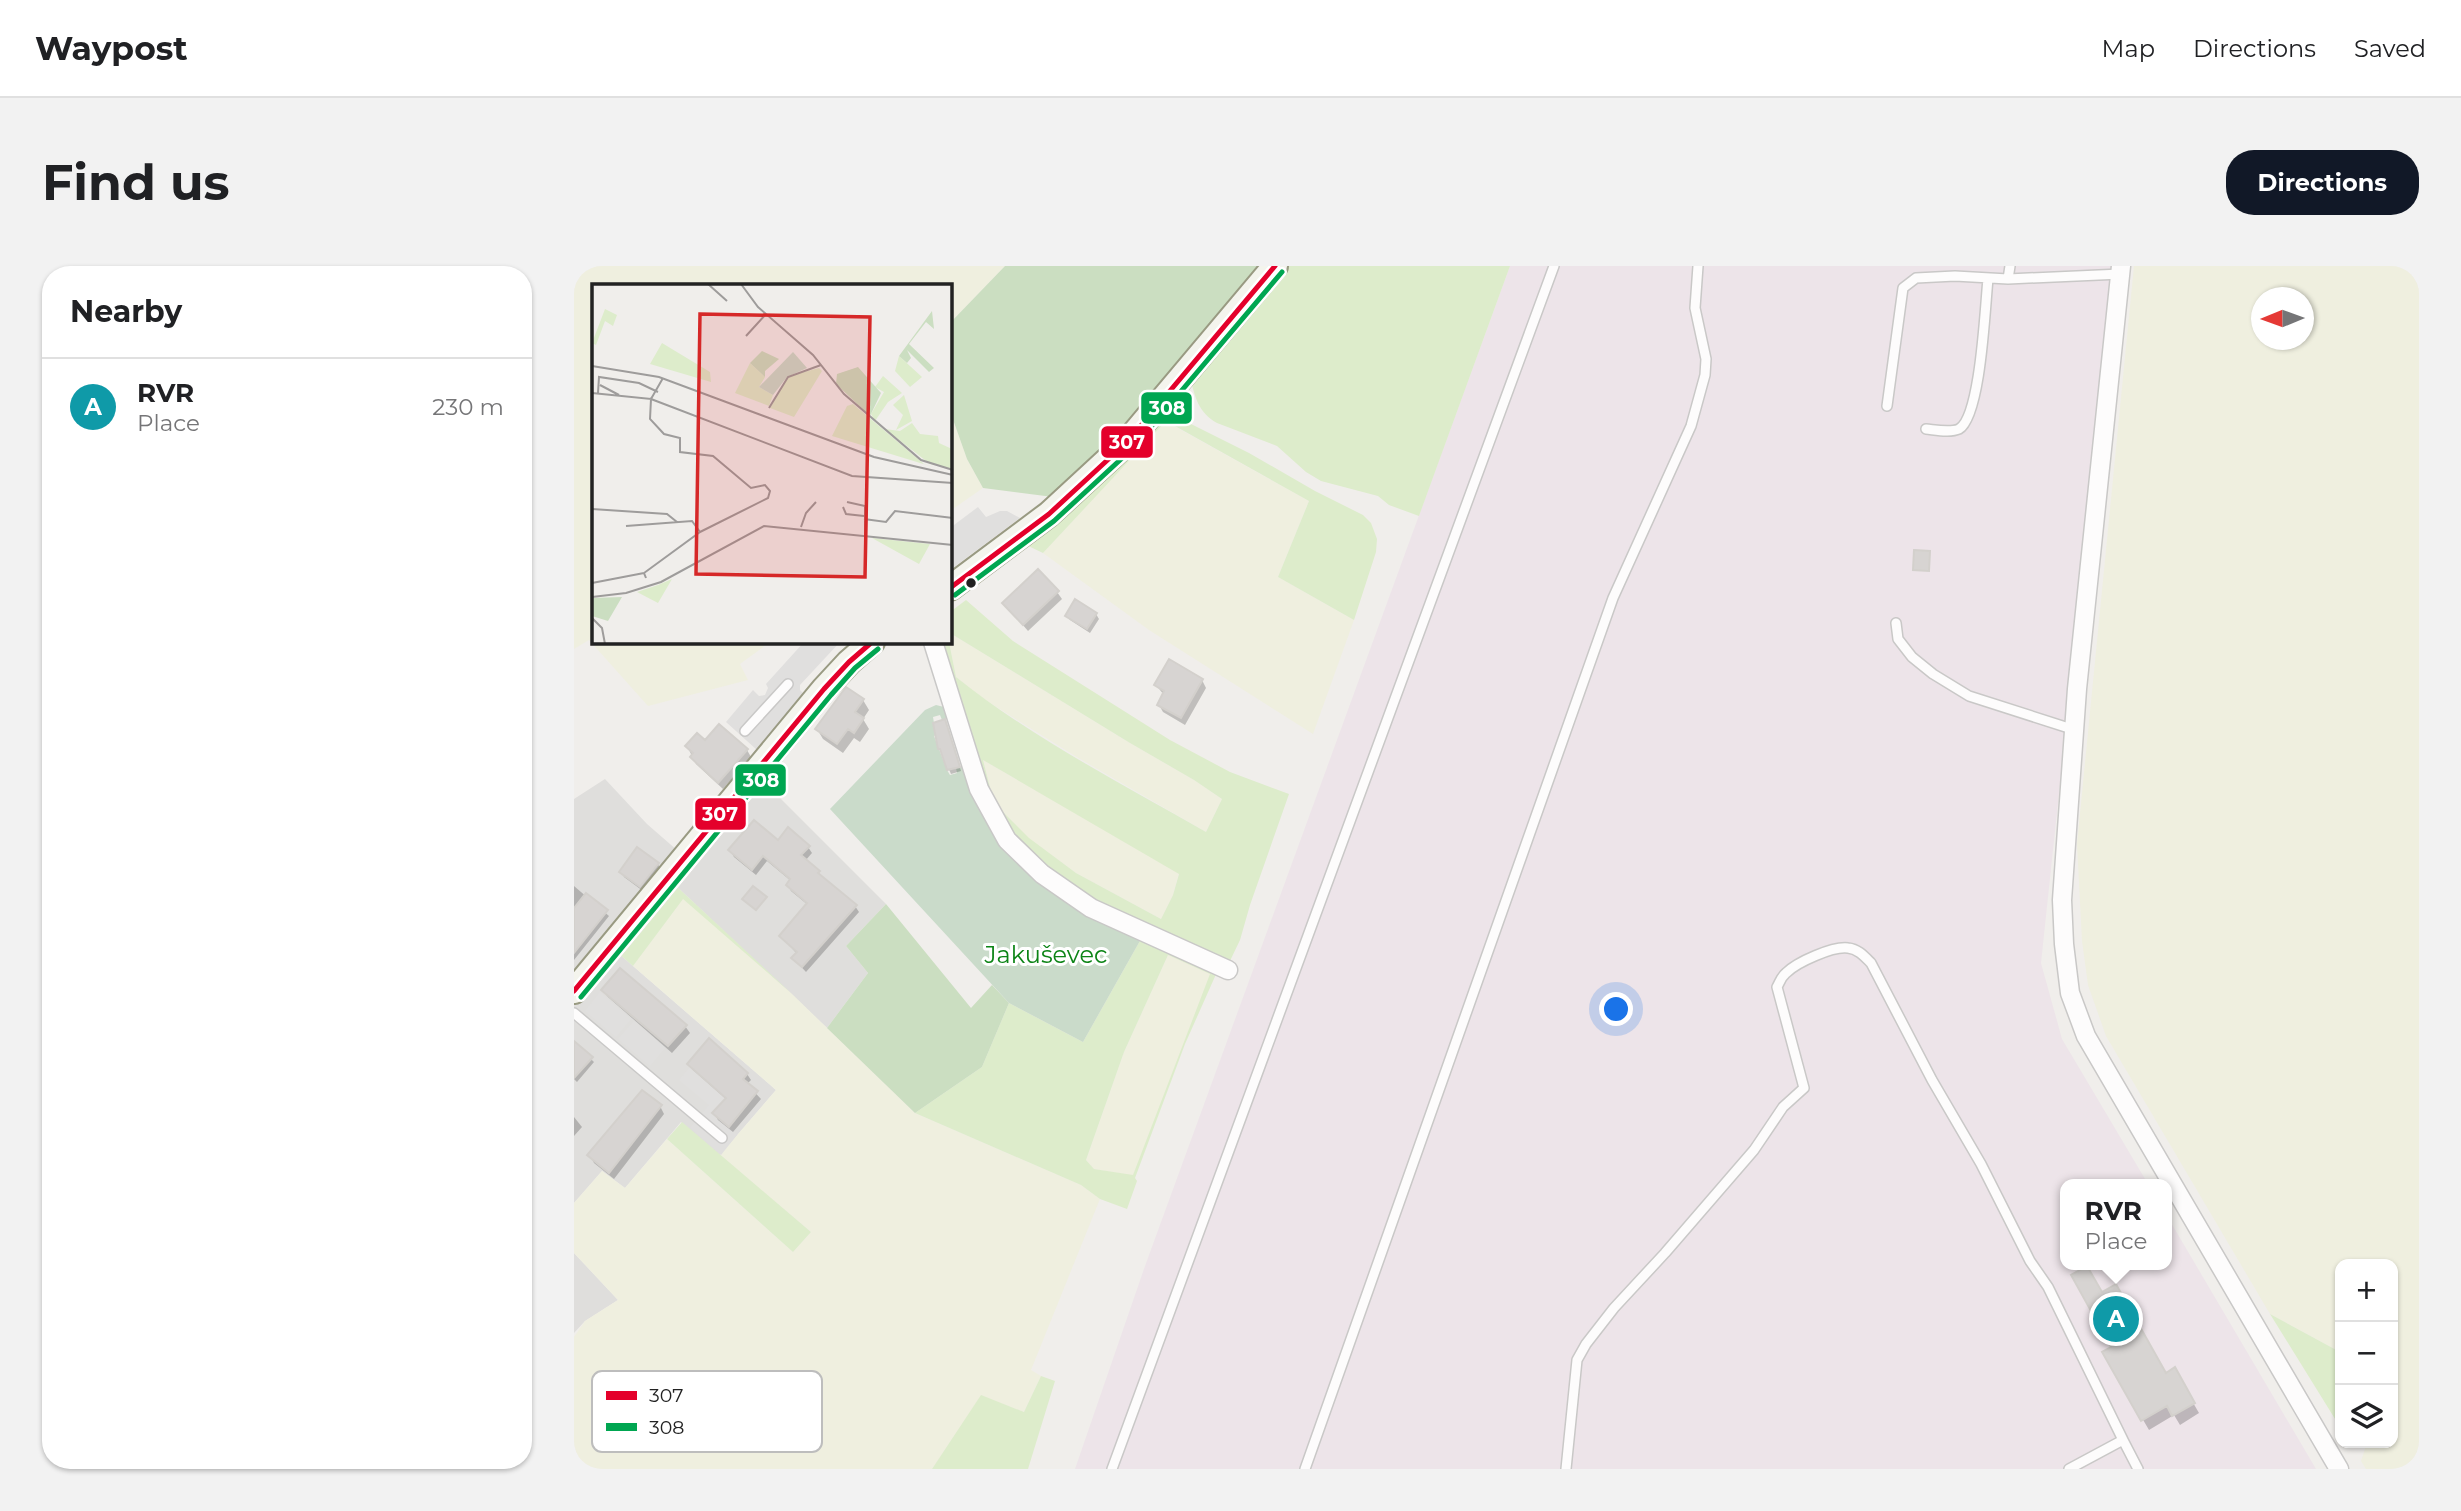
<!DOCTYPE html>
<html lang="en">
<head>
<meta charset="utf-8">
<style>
	:root { --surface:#fff; --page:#f2f2f2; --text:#202124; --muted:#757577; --line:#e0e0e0; --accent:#111827 }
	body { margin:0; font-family:Montserrat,sans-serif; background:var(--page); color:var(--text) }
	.controls { position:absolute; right:21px; bottom:21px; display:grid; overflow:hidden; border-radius:14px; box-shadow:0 2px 5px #0004 }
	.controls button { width:63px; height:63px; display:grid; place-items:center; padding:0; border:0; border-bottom:2px solid var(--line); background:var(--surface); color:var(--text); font:35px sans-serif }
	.compass { position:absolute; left:1677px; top:21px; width:63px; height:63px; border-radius:50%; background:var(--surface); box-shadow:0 2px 5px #0004; rotate:269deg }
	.you { position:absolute; left:1043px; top:744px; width:24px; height:24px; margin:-18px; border:5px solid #fff; border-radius:50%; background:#1a73e8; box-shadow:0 0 0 10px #1a73e833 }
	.badge { display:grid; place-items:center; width:46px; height:46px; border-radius:50%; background:var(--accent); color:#fff; font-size:23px; font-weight:700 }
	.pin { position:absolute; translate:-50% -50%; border:4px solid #fff; box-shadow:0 2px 7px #0006 }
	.popup { position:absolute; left:1486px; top:913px; width:112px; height:91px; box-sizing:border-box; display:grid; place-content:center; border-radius:14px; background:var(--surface); filter:drop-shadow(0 2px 5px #0005); font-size:23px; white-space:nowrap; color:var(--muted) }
	.popup b { font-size:26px; color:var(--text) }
	.popup::after { content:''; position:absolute; left:50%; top:100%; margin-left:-14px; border:14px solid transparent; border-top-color:var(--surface) }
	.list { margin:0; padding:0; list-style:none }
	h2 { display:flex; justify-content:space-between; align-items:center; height:91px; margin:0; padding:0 28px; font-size:30px }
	h2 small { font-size:23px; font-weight:400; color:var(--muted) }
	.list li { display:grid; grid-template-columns:46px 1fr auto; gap:21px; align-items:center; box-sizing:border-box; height:98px; padding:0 28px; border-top:2px solid var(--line) }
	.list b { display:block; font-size:26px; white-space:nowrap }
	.list p { margin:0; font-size:23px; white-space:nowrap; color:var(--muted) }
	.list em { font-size:23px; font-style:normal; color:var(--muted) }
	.icon { flex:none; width:38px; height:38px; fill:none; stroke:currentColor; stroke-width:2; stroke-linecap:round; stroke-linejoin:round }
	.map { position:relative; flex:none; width:1845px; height:1203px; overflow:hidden; border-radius:28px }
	header { display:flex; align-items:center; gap:42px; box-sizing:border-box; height:98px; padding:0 35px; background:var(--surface); border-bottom:2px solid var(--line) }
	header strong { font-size:33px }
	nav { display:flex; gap:38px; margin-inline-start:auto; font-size:24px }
	.intro { display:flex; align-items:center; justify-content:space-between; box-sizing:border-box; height:168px; padding:0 42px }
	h1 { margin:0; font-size:49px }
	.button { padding:18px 32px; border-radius:28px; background:var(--accent); color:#fff; font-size:24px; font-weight:700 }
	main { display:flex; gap:42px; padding:0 42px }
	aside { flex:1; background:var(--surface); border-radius:28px; box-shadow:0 2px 5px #0004 }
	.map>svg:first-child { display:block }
	.residential { fill:#dfdedc }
	.industrial { fill:#ede4e9 }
	.farmland { fill:#efefdf; fill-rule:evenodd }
	.grass { fill:#ddeccb; fill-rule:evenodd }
	.forest { fill:#cbdec1 }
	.cemetery { fill:#cadbca }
	.parking { fill:#e0dfde }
	.shadow { fill:#0003 }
	.building { fill:#d7d4d2; stroke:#d3d0cc; stroke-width:2 }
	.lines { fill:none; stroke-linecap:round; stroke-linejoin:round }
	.service-casing { stroke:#c9c8c7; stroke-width:12 }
	.minor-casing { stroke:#c9c8c7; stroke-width:21 }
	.secondary-casing { stroke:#999a82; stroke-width:28 }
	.service { stroke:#fdfcfc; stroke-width:9 }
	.minor { stroke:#fdfcfc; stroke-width:18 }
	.secondary { stroke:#f4f4ed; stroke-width:24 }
	.bus-1-casing { stroke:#fff; stroke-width:10 }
	.bus-2-casing { stroke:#fff; stroke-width:10 }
	.bus-1 { stroke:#e4002b; stroke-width:5 }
	.bus-2 { stroke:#00a651; stroke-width:5 }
	.bus-dot { fill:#222; stroke:#fff; stroke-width:2.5 }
	.labels { text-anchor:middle; stroke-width:6; stroke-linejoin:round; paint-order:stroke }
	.park-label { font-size:24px; fill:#0c8416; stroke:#fff }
	.inset-road { fill:none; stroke:#9e9c9b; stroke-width:2 }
	.view { fill:#d62828; fill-opacity:0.15; stroke:#d62828; stroke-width:3.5 }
	.inset-edge { fill:none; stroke:#222; stroke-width:3.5 }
	.key { fill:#fff; stroke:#bdbdbd; stroke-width:2 }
	.key-label { font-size:19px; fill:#222 }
	.line-badge { stroke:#fff; stroke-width:2.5 }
	.badge-label { font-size:19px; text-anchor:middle; font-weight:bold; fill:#fff }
</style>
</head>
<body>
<header>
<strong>Waypost</strong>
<nav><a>Map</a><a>Directions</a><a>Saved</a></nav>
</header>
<div class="intro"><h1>Find us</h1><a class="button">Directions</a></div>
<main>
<aside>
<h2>Nearby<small></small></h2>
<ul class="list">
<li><span class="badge" style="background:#0f9aa8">A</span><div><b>RVR</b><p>Place</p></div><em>230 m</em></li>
</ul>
</aside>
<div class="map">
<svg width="1845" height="1203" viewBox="0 0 1845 1203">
	<rect width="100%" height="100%" fill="#f0eeeb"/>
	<path class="residential" d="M185,511L312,638L272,680L294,707L253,762L99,617Z
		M31,513L73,558L104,585L0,713V533Z
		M44,687L202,824L146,889L107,856L51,922L28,905L0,937V735Z
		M0,987L44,1034L11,1055L0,1067Z"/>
	<path class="industrial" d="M936,0H1541L1467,697L1488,773L1574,918H1491V999H1593V950L1742,1203H501L571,1000Z"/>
	<path class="farmland" d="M0,0H431L376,57V19H19V376H196L166,398L174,414L74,440L15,374L0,383Z
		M1560,0H1845V1203H1792L1787,1195L1793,1177H1819V1122L1822,1117L1819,1115V998H1766V1086L1696,1048L1532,770L1514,719L1508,675L1503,578ZM1688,32H1730V74H1688Z
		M376,145L393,193L409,222L376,245Z
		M591,155L735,235L704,311L780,354L739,468L575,364L469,287Z
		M376,367L556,477L620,514L648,533L632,566L501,490L405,430L382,411L375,376Z
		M409,494L605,607L599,629L587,653L502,607L455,573L420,537Z
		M109,632L217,727L341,847L507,919L526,933L457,1104L467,1110L450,1146L407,1130L358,1203H0V1071L11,1055L44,1034L0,987V937L28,905L51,922L93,873L219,986L237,966L146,889L202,824L59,700Z
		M594,689L637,708L559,910L520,903L512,894L550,786Z"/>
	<path class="grass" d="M710,0H936L845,250L815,239L804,230L747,215L732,206L703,180L643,157C624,146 621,131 616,111Z
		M589,144L675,187L741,225L789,249L797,257L803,273L802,286L780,354L704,311L735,235L592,155L469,287L448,277Z
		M392,334L439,375L596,474L656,506L715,528L676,639L666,674L655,697L543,651L477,610L423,551L365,376H375L382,411C458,472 547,517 632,566L648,533L620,514L556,477L376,367V346ZM409,494L605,608L599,629L587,653L502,607L455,572L420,537Z
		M101,619L217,727L109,633L59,700L44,687Z
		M567,673L643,706L611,778L561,912L563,915L553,943L526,933L507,919L341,847L408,801L435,737L509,776ZM594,689L636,708L559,909L520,903L512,894L550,786Z
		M108,856L237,966L219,986L93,873Z
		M1696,1048L1766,1086V1161Z
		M467,1110L481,1115L454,1203H358L407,1129L450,1146Z"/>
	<path class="forest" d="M431,0H692L563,152L479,231L409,222L393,193L376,145V57Z
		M312,638L397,742L418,719L435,737L408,801L341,847L253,762L294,707L272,680Z"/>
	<path class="cemetery" d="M362,439L370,441L376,451L368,454L366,449L359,451L362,469L360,470L373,504L376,509L383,507L382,502L390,500L422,566L567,673L509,776L435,737L256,543L351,444Z"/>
	<path class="parking" d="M404,241L412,251L426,245H433L446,252L376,304V262Z
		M230,376H266L226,419V424L229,427L183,484L152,456L179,424L185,430L191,429L194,422L192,418Z
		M26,726L57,753L42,771L11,745Z
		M60,755L91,782L76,800L44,773Z
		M116,801L152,832L139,847L163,869L147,889L116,862L135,839L105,814Z"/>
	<path class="shadow" d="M483,326L488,333L454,365L430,337Z
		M522,348L525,353L516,367L496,354L493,350Z
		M628,414L632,422L611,459L589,446L585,439L590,429L582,419Z
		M289,434L295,444L289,453L295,463L286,476L280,472L269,487L249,473L243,463Z
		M373,459L387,505L377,508L366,483Z
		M131,477L173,484L177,491L149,523L122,498L113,480Z
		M204,576L234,581L238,587L231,595L281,640L285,646L232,706L219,692L223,688L207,670L234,639L217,625L214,619L217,615L193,595L182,609L160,591L156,584Z
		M84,598L86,603L69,625L50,611L48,606Z
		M0,620L35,650L0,694Z
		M29,724L111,760L116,767L98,787L34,731Z
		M0,777L20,796L3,816L0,813Z
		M115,798L173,808L177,814L173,818L187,833L159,866L144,854L140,847L153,834L119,804Z
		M86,840L90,848L40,913L20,897L16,889Z
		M0,851L8,861L0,870Z
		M1528,1028L1591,1109L1600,1104L1625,1147L1606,1159L1600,1149L1575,1164L1530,1087L1540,1081Z"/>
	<path class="building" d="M1340,284L1356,285L1355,305L1339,304Z
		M464,303L485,325L449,359L428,337Z
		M501,333L523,347L513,363L491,350Z
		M595,393L629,413L607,452L583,439L590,425L580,419Z
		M272,421L290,433L281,446L290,452L280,467L274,463L263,478L241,463Z
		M371,453L386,501L373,504L366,483H364L359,457Z
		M145,458L174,483L144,517L116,491L119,487L111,480L123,467L131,474Z
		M180,554L204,574L214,561L236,580L227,589L246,605L244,607L283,639L228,701L217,692L223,686L205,670L233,637L212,619L216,613L189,590L178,604L154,584Z
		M63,581L85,597L66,621L45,606Z
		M179,620L193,631L182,644L168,633Z
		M12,627L34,644L0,687V642Z
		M46,702L113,759L94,780L27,724Z
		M135,772L174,807L169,813L184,825L155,861L138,847L152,832L113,798Z
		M0,775L19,791L0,812Z
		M68,824L88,839L35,907L13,889Z
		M1513,1000L1528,1026L1542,1018L1592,1107L1601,1101L1621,1137L1598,1150L1593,1140L1567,1155L1528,1086L1537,1081L1497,1009Z"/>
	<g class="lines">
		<defs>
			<path id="service" d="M1434,13L1436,0
				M1313,140L1329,22L1342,12L1381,10L1434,13L1547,8
				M1352,163C1362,164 1376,167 1385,163C1407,150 1411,40 1414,13
				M1322,357L1324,373L1338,391L1359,408L1395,430L1501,464
				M171,465L214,418
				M0,747L148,872
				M538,1203L980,0
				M731,1203L1039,332L1117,160L1131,109L1132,93L1121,42L1124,0
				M992,1203L1003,1094L1012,1078L1040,1042L1091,987L1180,884L1209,841L1230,822L1203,721C1206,716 1207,711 1212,707C1223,696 1259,680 1274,682C1284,683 1290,690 1297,697L1358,814L1407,898L1456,995L1474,1021L1549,1174
				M1495,1203L1549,1174L1564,1203"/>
			<path id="minor" d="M1547,0L1503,423L1488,634L1490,678L1496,727L1512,770L1765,1203
				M359,376L405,523L433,574L468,608L517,642L654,704"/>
			<path id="secondary" d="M376,322L475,248L553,176L701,0
				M0,725L250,423L275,396L298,376"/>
		</defs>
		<use href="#service" class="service-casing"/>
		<use href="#minor" class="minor-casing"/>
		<use href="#secondary" class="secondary-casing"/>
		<use href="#service" class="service"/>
		<use href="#minor" class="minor"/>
		<use href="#secondary" class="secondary"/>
		<defs>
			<path id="bus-1" d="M376,322L475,248L553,176L701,0
				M0,725L250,423L275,396L298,376"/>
			<path id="bus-2" d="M381,329L480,255L559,182L708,6
				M7,731L257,429L281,402L304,383"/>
		</defs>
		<use href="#bus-1" class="bus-1-casing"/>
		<use href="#bus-2" class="bus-2-casing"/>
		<use href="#bus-1" class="bus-1"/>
		<use href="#bus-2" class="bus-2"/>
	</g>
	<circle class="bus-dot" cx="397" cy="317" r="6"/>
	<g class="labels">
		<g class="park-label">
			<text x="472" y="697">Jakuševec</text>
		</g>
	</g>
	<g transform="translate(18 18)">
		<rect width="360" height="360" fill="#f0eeeb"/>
		<path d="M13,25L25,31L21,42L13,37L4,61L0,59ZM70,59L118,88L119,98L58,80ZM307,72L330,93L318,103L303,87ZM158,79L173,93L167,103L181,111L177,122L143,109ZM227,84L230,87L202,133L178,124L197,92ZM291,92L310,109L296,118L283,137L279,130L292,108L283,103ZM312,111L320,137L304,146L311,131L301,121ZM261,120L332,180L351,186L240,152L255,122ZM320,139L328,150L346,152L347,159L360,165V185L338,180L293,145L308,147ZM280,254L338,260L327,280ZM80,295L66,319L45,308L66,301Z" fill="#ddeccb"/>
		<path d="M340,27L342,45L334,38L317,60L342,84L337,88L315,66L319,74L315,79L307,72ZM170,67L187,75L173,87V93L158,79ZM266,83L289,109L278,132L244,100L245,90ZM30,313L16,337L0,332V314Z" fill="#cbdec1"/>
		<path d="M201,68L215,84L195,93L181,111L167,103Z" fill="#cadbca"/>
		<path class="inset-road" d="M116,0L135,17M149,0L166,23L221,71L252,110L329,176L361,186M154,52L174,30M0,82L67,93L282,173L361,191M8,101L27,111M0,109L59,115L71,94M6,109L7,93L47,99L66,108M177,124L196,93L229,81M255,218L273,222V251M251,223L254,230L272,232M0,225L75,230L85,238M272,235L294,238L303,227L361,234M34,242L100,237L108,248L52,289L54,294M209,243L214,229L224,218M108,248L176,214L178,207L173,201L159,204L121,172L88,168V154L72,150L58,135L59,115L260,192L361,199M0,299L52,289M0,313L34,309L69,298L172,242L361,261M0,334L10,344L13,360"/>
		<path class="view" d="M108,30L278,33L273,293L104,290Z"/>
		<rect width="360" height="360" class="inset-edge"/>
	</g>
	<rect x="18" y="1105" width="230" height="81" rx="10" class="key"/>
	<rect x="32" y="1125" width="31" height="9" fill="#e4002b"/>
	<rect x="32" y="1157" width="31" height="8" fill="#00a651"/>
	<g class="key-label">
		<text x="75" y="1136">307</text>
		<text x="75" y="1168">308</text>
	</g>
	<g class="line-badge">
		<rect x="566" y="125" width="53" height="34" rx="7" fill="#00a651"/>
		<rect x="526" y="159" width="54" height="34" rx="7" fill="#e4002b"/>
		<rect x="160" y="497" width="53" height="34" rx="7" fill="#00a651"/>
		<rect x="120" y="531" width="53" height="34" rx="7" fill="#e4002b"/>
	</g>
	<g class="badge-label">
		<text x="593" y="149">308</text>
		<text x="553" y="183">307</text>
		<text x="187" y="521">308</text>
		<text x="146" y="555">307</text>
	</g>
</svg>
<div class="controls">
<button>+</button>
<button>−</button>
<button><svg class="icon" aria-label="layers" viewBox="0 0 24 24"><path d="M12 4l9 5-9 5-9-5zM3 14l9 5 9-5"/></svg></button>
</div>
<svg class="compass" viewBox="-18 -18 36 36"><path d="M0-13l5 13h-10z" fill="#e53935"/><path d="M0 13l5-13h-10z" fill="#757577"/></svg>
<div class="you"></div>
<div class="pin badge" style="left:1542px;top:1053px;background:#0f9aa8">A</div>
<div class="popup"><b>RVR</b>Place</div>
</div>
</main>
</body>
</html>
